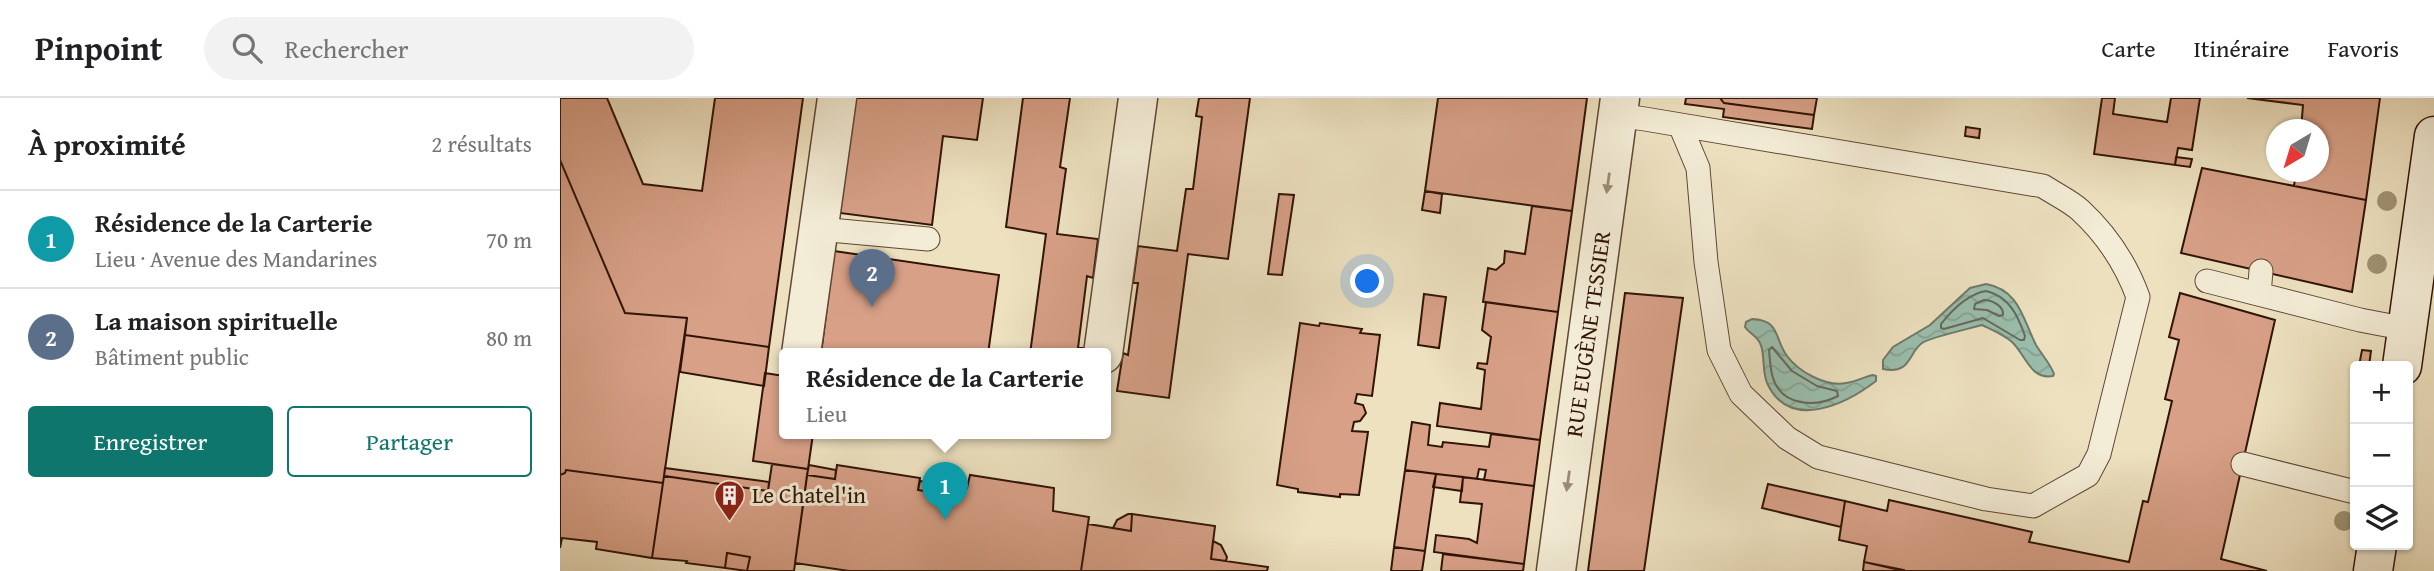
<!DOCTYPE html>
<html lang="fr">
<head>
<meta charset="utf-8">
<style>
	:root { --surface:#fff; --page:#f2f2f2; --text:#202124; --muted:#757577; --line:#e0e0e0; --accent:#0f766e }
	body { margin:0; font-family:"Gentium Book Plus",serif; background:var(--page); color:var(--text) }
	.controls { position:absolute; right:21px; bottom:21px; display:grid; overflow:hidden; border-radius:7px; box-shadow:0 2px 5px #0004 }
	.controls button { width:63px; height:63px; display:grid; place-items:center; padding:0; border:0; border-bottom:2px solid var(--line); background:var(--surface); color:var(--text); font:35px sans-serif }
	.compass { position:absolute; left:1706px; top:21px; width:63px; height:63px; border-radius:50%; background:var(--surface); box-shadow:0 2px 5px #0004; rotate:218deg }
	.you { position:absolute; left:808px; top:184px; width:24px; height:24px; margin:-18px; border:5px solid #fff; border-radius:50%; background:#1a73e8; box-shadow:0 0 0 10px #1a73e833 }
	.badge { display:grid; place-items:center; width:46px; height:46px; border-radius:50%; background:var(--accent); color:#fff; font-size:23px; font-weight:700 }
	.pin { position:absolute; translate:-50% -58px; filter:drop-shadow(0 2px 4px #0008) }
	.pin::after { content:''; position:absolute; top:37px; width:24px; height:21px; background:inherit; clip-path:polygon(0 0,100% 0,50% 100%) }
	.popup { position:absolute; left:219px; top:250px; width:332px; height:91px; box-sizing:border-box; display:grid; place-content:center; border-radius:7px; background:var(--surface); filter:drop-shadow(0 2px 5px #0005); font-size:23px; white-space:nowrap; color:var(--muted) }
	.popup b { font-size:26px; color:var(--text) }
	.popup::after { content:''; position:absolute; left:50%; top:100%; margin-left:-14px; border:14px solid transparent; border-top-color:var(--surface) }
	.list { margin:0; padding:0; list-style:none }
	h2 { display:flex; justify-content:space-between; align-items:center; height:91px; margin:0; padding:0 28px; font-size:30px }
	h2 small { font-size:23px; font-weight:400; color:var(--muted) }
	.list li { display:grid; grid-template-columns:46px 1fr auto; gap:21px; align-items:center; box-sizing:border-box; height:98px; padding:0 28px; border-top:2px solid var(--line) }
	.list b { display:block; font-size:26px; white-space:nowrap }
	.list p { margin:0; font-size:23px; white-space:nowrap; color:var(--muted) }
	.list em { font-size:23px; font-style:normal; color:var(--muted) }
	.actions { display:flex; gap:14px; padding:21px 28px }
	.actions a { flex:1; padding:16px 0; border:2px solid var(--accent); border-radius:7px; text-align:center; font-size:24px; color:var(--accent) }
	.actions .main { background:var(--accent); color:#fff }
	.icon { flex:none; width:38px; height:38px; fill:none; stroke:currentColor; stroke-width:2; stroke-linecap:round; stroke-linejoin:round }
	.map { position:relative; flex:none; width:1874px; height:473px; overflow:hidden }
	header { display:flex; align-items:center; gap:42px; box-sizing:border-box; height:98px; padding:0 35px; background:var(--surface); border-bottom:2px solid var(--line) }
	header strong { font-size:33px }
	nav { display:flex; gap:38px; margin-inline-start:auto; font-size:24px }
	.search { width:490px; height:63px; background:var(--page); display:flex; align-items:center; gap:18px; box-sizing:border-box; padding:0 24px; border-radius:38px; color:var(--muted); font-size:26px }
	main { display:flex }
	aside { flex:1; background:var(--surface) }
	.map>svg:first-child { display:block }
	.water { fill:url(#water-waves); stroke:#707a6a; stroke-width:2 }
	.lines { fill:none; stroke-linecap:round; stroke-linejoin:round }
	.shore { stroke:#65695a; stroke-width:2 }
	.building { fill:#d7a087; stroke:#301406; stroke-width:2 }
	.service-casing { stroke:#5f4734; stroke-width:25 }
	.minor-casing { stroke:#5f4734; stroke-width:41 }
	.secondary-casing { stroke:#301406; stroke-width:41 }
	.service { stroke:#f3ecd6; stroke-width:23 }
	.minor { stroke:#f3ecd6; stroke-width:38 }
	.secondary { stroke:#f3ecd6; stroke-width:38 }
	.tree { fill:#9f9275 }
	.oneway { fill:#9b8b78 }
	.labels { text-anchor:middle; stroke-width:6; stroke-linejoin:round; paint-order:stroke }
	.street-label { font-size:23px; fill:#301406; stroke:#f3ecd6 }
	.poi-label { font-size:23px; fill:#301406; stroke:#f3ecd6; text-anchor:start }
</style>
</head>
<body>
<header>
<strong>Pinpoint</strong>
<div class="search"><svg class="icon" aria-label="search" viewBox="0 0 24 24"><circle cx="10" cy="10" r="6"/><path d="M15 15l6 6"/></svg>Rechercher</div>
<nav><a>Carte</a><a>Itinéraire</a><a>Favoris</a></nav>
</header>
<main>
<aside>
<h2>À proximité<small>2 résultats</small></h2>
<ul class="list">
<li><span class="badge" style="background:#0f9aa8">1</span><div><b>Résidence de la Carterie</b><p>Lieu · Avenue des Mandarines</p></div><em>70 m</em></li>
<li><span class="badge" style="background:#5c6f8a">2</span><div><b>La maison spirituelle</b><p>Bâtiment public</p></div><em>80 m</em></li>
</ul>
<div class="actions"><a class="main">Enregistrer</a><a>Partager</a></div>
</aside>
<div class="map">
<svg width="1874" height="473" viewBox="0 0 1874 473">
	<defs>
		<pattern id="water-waves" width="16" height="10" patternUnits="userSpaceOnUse" patternTransform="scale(1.75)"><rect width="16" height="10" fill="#9abead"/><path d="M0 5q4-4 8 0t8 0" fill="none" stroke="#85a293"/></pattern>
	</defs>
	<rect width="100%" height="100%" fill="#ede1c0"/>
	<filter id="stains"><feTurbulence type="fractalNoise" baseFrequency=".00286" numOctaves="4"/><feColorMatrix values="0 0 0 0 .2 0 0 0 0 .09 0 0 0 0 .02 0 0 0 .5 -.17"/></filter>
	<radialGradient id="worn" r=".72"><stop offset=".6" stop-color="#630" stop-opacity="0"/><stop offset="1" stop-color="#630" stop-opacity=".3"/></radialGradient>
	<path class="water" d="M1426,186C1460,192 1463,222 1476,247C1482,257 1490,265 1494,276L1493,278C1470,282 1466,257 1452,244C1444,237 1432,232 1422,227C1412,230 1368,240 1362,245C1348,255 1351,277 1323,271V262L1333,249L1370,227L1410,190Z
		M1192,221C1221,222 1214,241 1227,258C1239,274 1266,289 1286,285C1295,284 1304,279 1313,277L1316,278V283C1286,306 1231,333 1208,287C1201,274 1206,257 1200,245C1197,238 1189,235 1185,229L1186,224Z"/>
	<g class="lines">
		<path class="shore" d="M1426,193C1449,198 1458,218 1465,238L1464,242H1460L1423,220L1384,231L1381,230V226C1392,212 1408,196 1426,193Z
			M1424,202C1432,202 1444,208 1443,217L1439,218L1427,212L1414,211L1415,206Z
			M1212,249L1232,273L1257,288L1277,293L1278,298C1255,310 1222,308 1213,280C1210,271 1210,261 1209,252Z"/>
	</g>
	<path class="building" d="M0,0H47L83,86L142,93L155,0H243L209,249L125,237L127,220L65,215L0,62Z
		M296,0H423L417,42L383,38L372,127L280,115Z
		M463,0H510L500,69L506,71L497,136L538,141L533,180L527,178L518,250H524L523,256H470L486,136L446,129Z
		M639,0H690L668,161L628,156L609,300L557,293L563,255L568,257L578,185H573L578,148L617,153L626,91H633L642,19L636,18Z
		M878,0H1027L1012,113L865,93Z
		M1126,0H1160L1164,5L1254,17L1252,31L1163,19L1164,11L1125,6Z
		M1160,0H1257L1254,17L1164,5Z
		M1542,0H1555L1553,16L1607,24L1611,0H1640L1632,52L1618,50L1615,67L1534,56Z
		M1687,0H1820L1806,102L1734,88L1736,74H1758V32H1741L1743,7Z
		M1406,29L1420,31L1419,40L1405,38Z
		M1616,59L1632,61L1630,69L1615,67Z
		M0,62L65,215L127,220L103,385L6,372L5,375L0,377Z
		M1642,70L1806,102L1792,194L1621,155Z
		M865,93L882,96L880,115L862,112Z
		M719,96L734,97L722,177L708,176Z
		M972,108L1012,113L998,214L923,204L928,170L936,172L944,165L945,153L965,156Z
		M274,153L439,177L428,256H261Z
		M1065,195L1123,200L1084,473H1028Z
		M1620,195L1715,222L1661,461L1707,473H1344L1304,464L1307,448L1279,442L1285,403L1327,413L1329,402L1472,434L1469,444L1569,464L1583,403L1588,404L1612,303L1605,301L1619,242L1609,239Z
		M864,196L886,199L879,250L858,247Z
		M926,204L998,214L980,342L877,328L880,305L921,311L925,272L917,270L918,265L927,266L931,239L922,232Z
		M740,225L759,228L760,225L802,231L800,235L820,237L812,298L797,296L795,305L803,307L806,315L800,323L794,324L792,333L808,334L799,397L780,396V399L738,394V391L717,387Z
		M125,237L209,249L204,288L120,274Z
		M1802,252L1811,253L1809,268H1799Z
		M205,275L224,278V336H253L248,371L193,363Z
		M852,324L870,327L868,347L882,349L883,344L929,349L931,336L980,342L974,388L924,382L926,372L919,371L917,381L845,372Z
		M212,366L248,371L234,473H187L190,459L167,455L165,470L126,465L127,463L92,460L104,378L208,393Z
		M249,367L276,372L275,381L247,377Z
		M277,367L360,380L358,392L382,396L384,386L407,390L410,377L494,390L493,413L529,419L521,473H289L235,465L247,377L275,381Z
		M105,370L209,384L208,393L104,378Z
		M6,372L103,385L92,460L36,451L37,444L2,440L0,450V377L5,375Z
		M845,372L876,376L865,453L834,449Z
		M876,376L903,379L902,393L873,389Z
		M903,379L974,388L964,466L874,454L876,437L909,441L917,445L922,406L900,404Z
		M360,383L384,386L382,396L358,392Z
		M1208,386L1285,403L1281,429L1202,410Z
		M568,416H572L571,433L553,430L557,422Z
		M572,416L655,428L651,461L708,469L707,473H521L528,426L571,433Z
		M653,443L661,447L667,459L666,463L651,461Z
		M834,449L865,453L862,473H831Z
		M167,455L190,459L187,473L165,470Z
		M883,456L964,466L963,473H881Z
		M1304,464L1344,472V473H1303Z"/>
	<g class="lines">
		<defs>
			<path id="service" d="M1058,17L1085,21L1483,88C1495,96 1510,103 1520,112C1546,136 1566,166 1578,199L1539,356L1528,377L1473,408L1426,401L1258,359L1227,340L1181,296L1159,252L1146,164L1138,70L1120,27
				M259,131L368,141
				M1647,183L1800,222L1847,231
				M1699,196L1701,173
				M1683,366L1795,394"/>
			<path id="minor" d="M241,256L277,0
				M543,256L578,0
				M996,473L1060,0"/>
			<path id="secondary" d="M1842,268L1874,38
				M1813,473L1817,447"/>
		</defs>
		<use href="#service" class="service-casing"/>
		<use href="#minor" class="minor-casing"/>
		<use href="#secondary" class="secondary-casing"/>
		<use href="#service" class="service"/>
		<use href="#minor" class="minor"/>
		<use href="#secondary" class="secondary"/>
	</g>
	<g class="tree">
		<circle cx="1827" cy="103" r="10"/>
		<circle cx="1817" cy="166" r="10"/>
		<circle cx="1784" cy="423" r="10"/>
	</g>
	<defs><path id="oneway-solid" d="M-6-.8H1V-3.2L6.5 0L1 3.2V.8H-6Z" transform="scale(1.75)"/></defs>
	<g class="oneway">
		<use href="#oneway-solid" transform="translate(1048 85) rotate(98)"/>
		<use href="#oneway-solid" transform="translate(1008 383) rotate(98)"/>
	</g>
	<defs>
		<symbol id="building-pin" viewBox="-11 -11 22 30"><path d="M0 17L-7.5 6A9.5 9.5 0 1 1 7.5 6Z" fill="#8f2418" stroke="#f3ecd6"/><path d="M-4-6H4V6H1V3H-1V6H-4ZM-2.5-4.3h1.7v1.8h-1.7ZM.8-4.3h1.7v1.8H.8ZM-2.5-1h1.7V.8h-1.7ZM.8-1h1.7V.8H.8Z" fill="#fff"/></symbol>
	</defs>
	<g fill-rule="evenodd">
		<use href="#building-pin" x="152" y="380" width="35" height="47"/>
	</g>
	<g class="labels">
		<g class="street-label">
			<text transform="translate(1028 236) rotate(-82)" y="8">RUE EUGÈNE TESSIER</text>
		</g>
		<g class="poi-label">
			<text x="192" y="405">Le Chatel'in</text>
		</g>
	</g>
	<rect width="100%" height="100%" filter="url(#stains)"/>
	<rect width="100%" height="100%" fill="url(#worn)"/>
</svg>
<div class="controls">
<button>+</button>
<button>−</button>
<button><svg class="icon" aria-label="layers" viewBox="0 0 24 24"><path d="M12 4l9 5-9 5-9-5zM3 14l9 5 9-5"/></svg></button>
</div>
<svg class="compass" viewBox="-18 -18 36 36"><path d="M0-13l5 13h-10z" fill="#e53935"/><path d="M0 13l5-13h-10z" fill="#757577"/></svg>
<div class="you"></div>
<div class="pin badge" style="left:385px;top:422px;background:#0f9aa8">1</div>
<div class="popup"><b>Résidence de la Carterie</b>Lieu</div>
<div class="pin badge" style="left:312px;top:209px;background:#5c6f8a">2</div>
</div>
</main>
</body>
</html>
